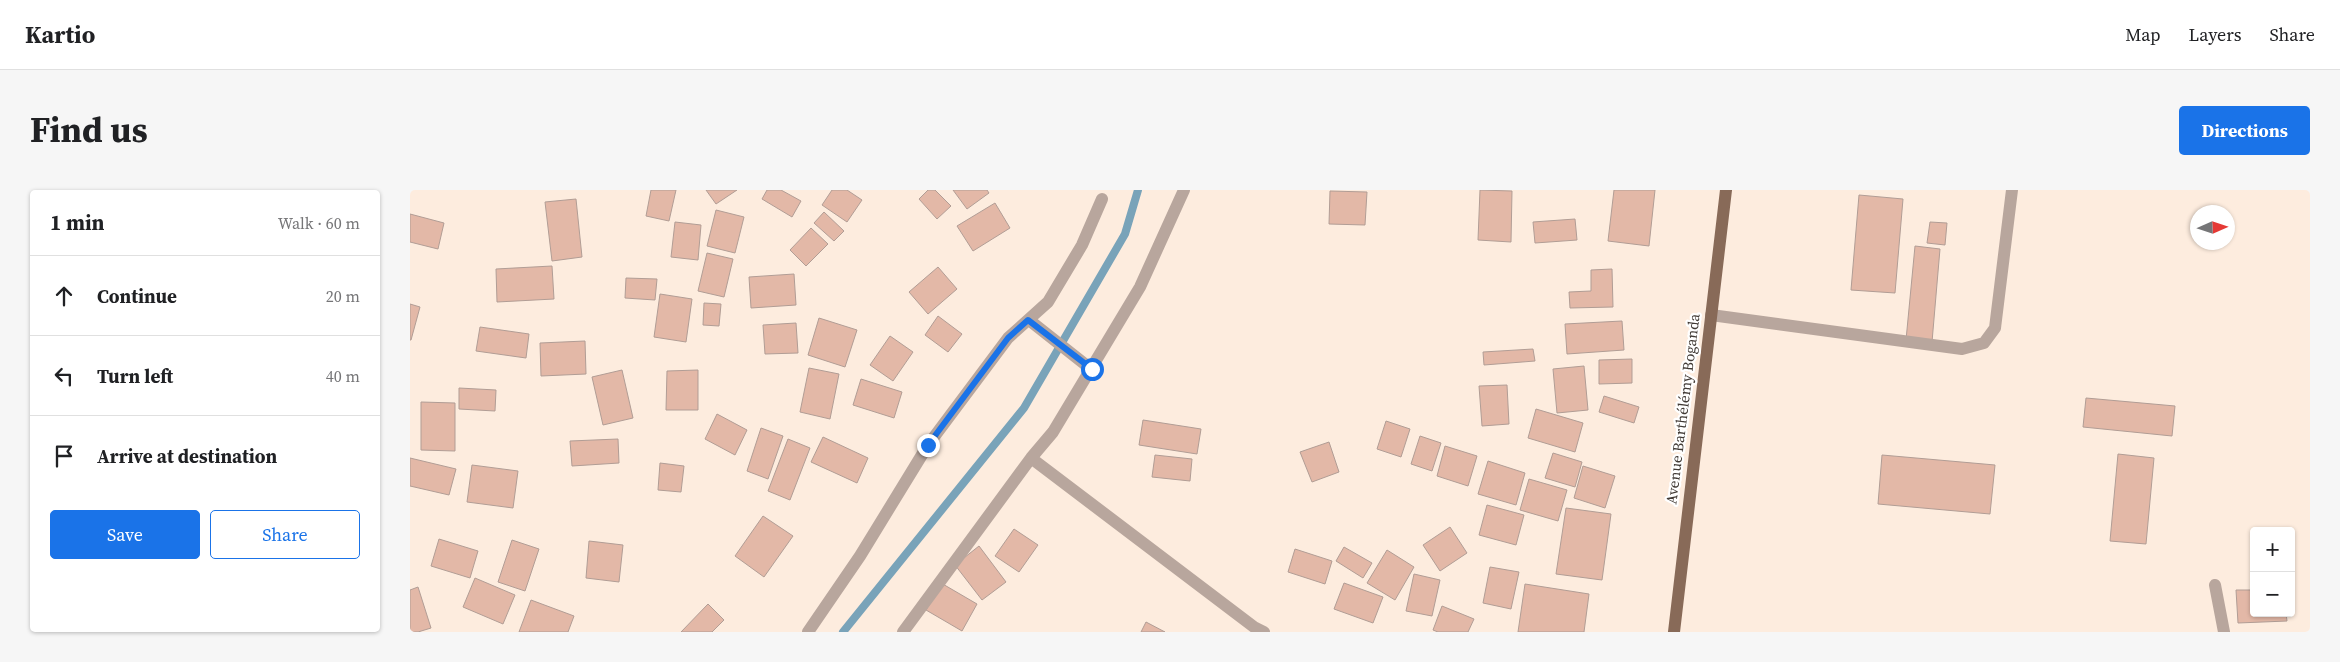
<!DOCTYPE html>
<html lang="en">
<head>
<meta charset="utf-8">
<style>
	:root { --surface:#fff; --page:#f6f6f6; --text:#202124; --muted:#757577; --line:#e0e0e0; --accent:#1a73e8 }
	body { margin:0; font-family:"Source Serif 4",serif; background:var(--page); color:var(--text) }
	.controls { position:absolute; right:15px; bottom:15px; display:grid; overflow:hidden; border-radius:5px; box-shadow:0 1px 4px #0004 }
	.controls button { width:45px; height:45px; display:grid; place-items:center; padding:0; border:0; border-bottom:1px solid var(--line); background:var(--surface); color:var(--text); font:25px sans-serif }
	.compass { position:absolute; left:1780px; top:15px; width:45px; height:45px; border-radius:50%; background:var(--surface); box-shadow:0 1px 4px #0004; rotate:87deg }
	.stop { position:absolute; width:15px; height:15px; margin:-11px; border:4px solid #1a73e8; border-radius:50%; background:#fff }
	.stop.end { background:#1a73e8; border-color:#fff; box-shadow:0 1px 5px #0008 }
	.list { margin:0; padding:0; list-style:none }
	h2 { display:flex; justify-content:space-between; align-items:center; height:65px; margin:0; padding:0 20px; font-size:21px }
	h2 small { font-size:16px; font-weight:400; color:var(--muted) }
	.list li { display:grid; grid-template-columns:32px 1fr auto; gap:15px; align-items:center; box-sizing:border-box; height:80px; padding:0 20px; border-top:1px solid var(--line) }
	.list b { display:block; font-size:19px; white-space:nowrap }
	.list em { font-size:16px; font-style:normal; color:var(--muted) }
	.actions { display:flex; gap:10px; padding:15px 20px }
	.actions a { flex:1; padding:11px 0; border:1px solid var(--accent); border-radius:5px; text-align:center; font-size:18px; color:var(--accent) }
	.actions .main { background:var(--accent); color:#fff }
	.icon { flex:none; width:28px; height:28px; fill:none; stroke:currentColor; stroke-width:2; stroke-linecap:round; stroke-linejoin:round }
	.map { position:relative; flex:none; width:1900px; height:442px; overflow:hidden; border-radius:5px }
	header { display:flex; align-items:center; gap:30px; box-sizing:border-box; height:70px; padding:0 25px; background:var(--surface); border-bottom:1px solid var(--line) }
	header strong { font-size:24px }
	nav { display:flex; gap:28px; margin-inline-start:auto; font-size:18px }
	.intro { display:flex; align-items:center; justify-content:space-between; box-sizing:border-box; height:120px; padding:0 30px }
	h1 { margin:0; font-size:35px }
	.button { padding:12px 22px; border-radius:5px; background:var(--accent); color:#fff; font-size:18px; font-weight:700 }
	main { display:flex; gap:30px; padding:0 30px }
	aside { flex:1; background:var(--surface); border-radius:5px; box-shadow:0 1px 4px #0004 }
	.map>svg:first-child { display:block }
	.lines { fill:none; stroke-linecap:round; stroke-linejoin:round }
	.stream { stroke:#79a3b9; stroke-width:8 }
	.building { fill:#e3b8a7; stroke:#b19d95 }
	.minor { stroke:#b8a69d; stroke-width:12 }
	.major { stroke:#886a58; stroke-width:12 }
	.route { stroke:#1a73e8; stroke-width:6 }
	.labels { text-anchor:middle; stroke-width:4.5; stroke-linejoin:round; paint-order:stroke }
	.street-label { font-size:15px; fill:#413a35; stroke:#fff }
</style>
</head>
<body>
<header>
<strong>Kartio</strong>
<nav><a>Map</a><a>Layers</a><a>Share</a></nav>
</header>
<div class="intro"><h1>Find us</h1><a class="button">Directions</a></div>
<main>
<aside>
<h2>1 min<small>Walk · 60 m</small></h2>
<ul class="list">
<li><svg class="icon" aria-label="ahead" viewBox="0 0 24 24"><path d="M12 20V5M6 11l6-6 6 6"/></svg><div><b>Continue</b></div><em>20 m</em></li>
<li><svg class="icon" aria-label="left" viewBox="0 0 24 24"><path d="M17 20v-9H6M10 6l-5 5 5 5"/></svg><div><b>Turn left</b></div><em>40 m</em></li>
<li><svg class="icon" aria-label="arrive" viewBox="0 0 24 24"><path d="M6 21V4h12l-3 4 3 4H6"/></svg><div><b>Arrive at destination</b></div></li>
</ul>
<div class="actions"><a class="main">Save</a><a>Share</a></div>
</aside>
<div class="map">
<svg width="1900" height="442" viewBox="0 0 1900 442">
	<rect width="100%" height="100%" fill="#fdecde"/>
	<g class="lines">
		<path class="stream" d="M433,442L614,218L715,44L728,0"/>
	</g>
	<path class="building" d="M241,0H266L259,31L236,26Z
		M296,0H327L306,14Z
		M357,0H371L391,11L382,27L352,9Z
		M422,0H437L452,10L437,32L412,15Z
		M518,0H525L541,16L527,29L509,9Z
		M543,0H577L579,3L557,19Z
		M1070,0L1102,1L1101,52L1068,50Z
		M1204,0H1245L1239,56L1198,51Z
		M920,1L957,2L955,35L919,34Z
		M1449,5L1493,9L1485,103L1441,100Z
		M166,9L172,67L142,71L135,12Z
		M585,13L600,38L563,61L547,36Z
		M306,20L334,27L325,63L297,56Z
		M414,22L434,41L424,51L404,33Z
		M0,24L34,33L28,59L0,52Z
		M1165,29L1167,50L1125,53L1123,32Z
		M265,32L291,35L288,70L261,67Z
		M1520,32L1537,33L1535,55L1517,53Z
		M401,38L418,54L396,76L380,60Z
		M1505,56L1530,59L1522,152L1496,150Z
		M297,63L323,69L314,107L288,101Z
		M142,76L144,109L87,112L86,79Z
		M528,77L547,99L518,124L499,102Z
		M1202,79L1203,117L1160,118L1159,102L1181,101V80Z
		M384,84L386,115L341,118L339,87Z
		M216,88L247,89L245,110L215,108Z
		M250,104L282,109L276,152L244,147Z
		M294,113L311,114L309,136L293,135Z
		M0,114L10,117L1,150H0Z
		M528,126L552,144L538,162L515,145Z
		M409,128L447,140L435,177L398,165Z
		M1212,131L1214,160L1157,164L1155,134Z
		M386,133L388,163L355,164L353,135Z
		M70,137L119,144L116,168L66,161Z
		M480,146L503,162L483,191L460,175Z
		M175,151L176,184L131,186L130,153Z
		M1123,159L1125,171L1074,175L1073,162Z
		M1222,169V193L1189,194V170Z
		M1174,176L1178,220L1147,223L1143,179Z
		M399,178L429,184L420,229L390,222Z
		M212,180L223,228L193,235L182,187Z
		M288,180V220H256L257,181Z
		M451,189L492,202L484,228L443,215Z
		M1097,195L1099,234L1072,236L1069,196Z
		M49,198L86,200L85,221L49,219Z
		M1194,206L1229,217L1224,233L1189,222Z
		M1676,208L1765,216L1762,246L1673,237Z
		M11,212L45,213V261L11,260Z
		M1126,219L1173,233L1165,262L1118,248Z
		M307,224L337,240L325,265L295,249Z
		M733,230L791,239L787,264L729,255Z
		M976,231L1000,239L991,267L967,259Z
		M351,238L373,246L358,289L337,281Z
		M1010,246L1031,253L1022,281L1001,274Z
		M413,247L458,268L447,293L401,272Z
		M208,249L209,273L162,276L160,251Z
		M378,249L400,258L380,310L358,301Z
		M919,252L929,282L902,292L890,262Z
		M1035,256L1067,266L1058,296L1027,286Z
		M1143,263L1172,272L1165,297L1135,288Z
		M1708,264L1744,268L1736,354L1700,351Z
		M745,265L782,269L780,291L742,287Z
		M1472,265L1585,275L1580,324L1468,314Z
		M0,268L46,279L39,305L0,296Z
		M1078,271L1115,283L1106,315L1068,304Z
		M250,273L274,276L271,302L248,300Z
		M62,275L108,281L103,318L57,312Z
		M1173,276L1205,286L1195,318L1164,308Z
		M1119,289L1157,300L1148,331L1110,320Z
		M1077,315L1114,325L1106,355L1069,345Z
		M1156,318L1201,324L1192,390L1146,384Z
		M353,326L383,346L354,387L325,366Z
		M1040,337L1057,363L1030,381L1013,355Z
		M604,339L628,355L609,382L585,366Z
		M29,349L68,361L60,388L21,376Z
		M102,350L129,359L115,401L88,392Z
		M179,351L213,355L209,392L176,388Z
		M569,356L596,392L572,410L545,375Z
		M934,357L962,373L953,388L926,371Z
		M885,359L922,371L915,394L878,382Z
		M977,360L1004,377L985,410L957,393Z
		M1080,377L1109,382L1101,419L1073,413Z
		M1004,384L1030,390L1022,426L996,421Z
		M65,388L105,405L93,434L53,417Z
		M531,393L567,414L552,441L516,420Z
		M934,393L973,407L963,433L924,419Z
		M1115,394L1179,404L1174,442H1108Z
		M8,397L21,438L8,442H0V400Z
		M1826,400H1844V423H1876L1877,431L1828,433Z
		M121,410L164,426L158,442H109Z
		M298,414L314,430L302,442H271Z
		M1032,416L1064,429L1058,442H1028L1023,440Z
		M736,432L755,442H731Z"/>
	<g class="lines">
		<path class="minor" d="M1301,125L1552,159L1574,153L1585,138L1602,0
			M619,130L681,179
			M621,268L844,437L854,442
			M1805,395L1814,442
			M398,442L450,366L518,255L598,148L638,112L672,55L692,9
			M493,442L621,268L643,242L730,97L774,0"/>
		<path class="major" d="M1264,442L1316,0"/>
	</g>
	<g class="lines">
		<path class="route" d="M518,255L598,148L618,130L682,179"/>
	</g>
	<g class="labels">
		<g class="street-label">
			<text transform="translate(1273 219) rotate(-83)" y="5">Avenue Barthélémy Boganda</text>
		</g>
	</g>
</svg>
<div class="controls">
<button>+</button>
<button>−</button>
</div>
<svg class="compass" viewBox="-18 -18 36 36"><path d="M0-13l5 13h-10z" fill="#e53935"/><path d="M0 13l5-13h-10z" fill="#757577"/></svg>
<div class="stop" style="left:682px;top:179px"></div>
<div class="stop end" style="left:518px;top:255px"></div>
</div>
</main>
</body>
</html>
